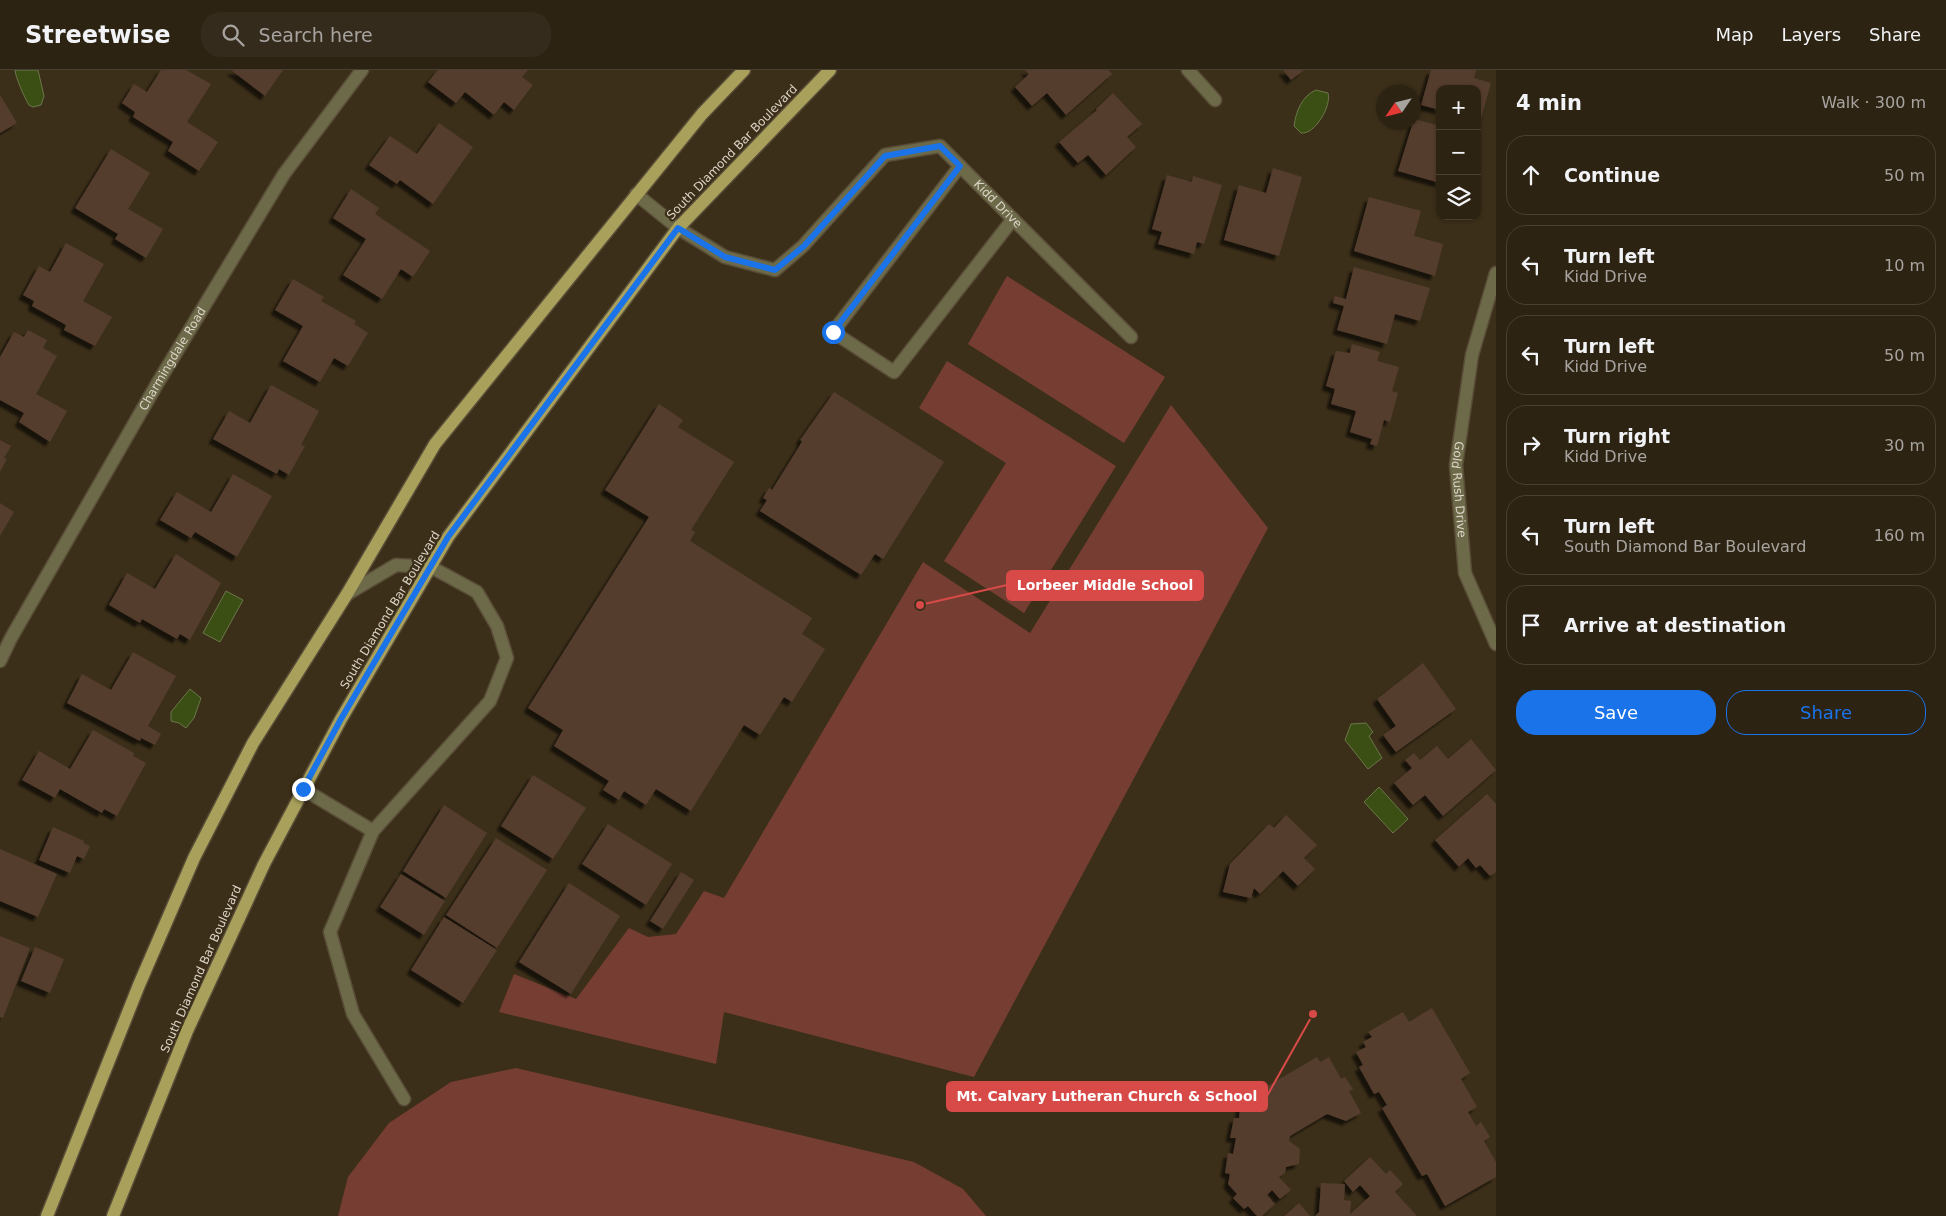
<!DOCTYPE html>
<html lang="en">
<head>
<meta charset="utf-8">
<style>
	:root { --surface:#2d2313; --page:#352b1c; --text:#f1f3f6; --muted:#a7a4a0; --line:#484033; --accent:#1a73e8 }
	body { margin:0; font-family:"DejaVu Sans",sans-serif; background:var(--page); color:var(--text) }
	.controls { position:absolute; right:15px; top:15px; display:grid; overflow:hidden; border-radius:10px; box-shadow:0 1px 4px #0004 }
	.controls button { width:45px; height:45px; display:grid; place-items:center; padding:0; border:0; border-bottom:1px solid var(--line); background:var(--surface); color:var(--text); font:25px sans-serif }
	.compass { position:absolute; left:1376px; top:15px; width:45px; height:45px; border-radius:50%; background:var(--surface); box-shadow:0 1px 4px #0004; rotate:235deg }
	.stop { position:absolute; width:15px; height:15px; margin:-11px; border:4px solid #1a73e8; border-radius:50%; background:#fff }
	.stop.end { background:#1a73e8; border-color:#fff; box-shadow:0 1px 5px #0008 }
	.list { margin:0; padding:0; list-style:none }
	h2 { display:flex; justify-content:space-between; align-items:center; height:65px; margin:0; padding:0 20px; font-size:21px }
	h2 small { font-size:16px; font-weight:400; color:var(--muted) }
	.list li { display:grid; grid-template-columns:32px 1fr auto; gap:15px; align-items:center; box-sizing:border-box; height:80px; margin:0 10px 10px; padding:0 10px; border:1px solid var(--line); border-radius:20px }
	.list b { display:block; font-size:19px; white-space:nowrap }
	.list p { margin:0; font-size:16px; white-space:nowrap; color:var(--muted) }
	.list em { font-size:16px; font-style:normal; color:var(--muted) }
	.actions { display:flex; gap:10px; padding:15px 20px }
	.actions a { flex:1; padding:11px 0; border:1px solid var(--accent); border-radius:20px; text-align:center; font-size:18px; color:var(--accent) }
	.actions .main { background:var(--accent); color:#fff }
	.icon { flex:none; width:28px; height:28px; fill:none; stroke:currentColor; stroke-width:2; stroke-linecap:round; stroke-linejoin:round }
	.map { position:relative; flex:none; width:1496px; height:1146px; overflow:hidden }
	header { display:flex; align-items:center; gap:30px; box-sizing:border-box; height:70px; padding:0 25px; background:var(--surface); border-bottom:1px solid var(--line) }
	header strong { font-size:24px }
	nav { display:flex; gap:28px; margin-inline-start:auto; font-size:18px }
	.search { width:350px; height:45px; background:var(--page); display:flex; align-items:center; gap:12px; box-sizing:border-box; padding:0 18px; border-radius:20px; color:var(--muted); font-size:19px }
	main { display:flex }
	aside { flex:1; background:var(--surface) }
	.map>svg:first-child { display:block }
	.green { fill:#763e33 }
	.water { fill:#3b4f14; stroke:#6b774a }
	.building { fill:#543d2e; filter:url(#shadow) }
	.lines { fill:none; stroke-linecap:round; stroke-linejoin:round }
	.minor-casing { stroke:#594d38; stroke-width:15 }
	.major-casing { stroke:#594d38; stroke-width:15 }
	.minor { stroke:#6d6a49; stroke-width:12 }
	.major { stroke:#a9a15b; stroke-width:12 }
	.route { stroke:#1a73e8; stroke-width:6 }
	.labels { text-anchor:middle; stroke-width:4.5; stroke-linejoin:round; paint-order:stroke }
	.street-label { font-size:12px; fill:#dcd4c7; stroke:#3c2f19 }
	.leader { fill:none; stroke:#d74a48; stroke-width:2 }
	.callout-dot { fill:#d74a48; stroke:#3c2f19; stroke-width:2 }
	.callout { fill:#d74a48; stroke:#d74a48; stroke-width:2 }
	.callout-label { font-size:14px; text-anchor:middle; font-weight:bold; fill:#fff }
</style>
</head>
<body>
<header>
<strong>Streetwise</strong>
<div class="search"><svg class="icon" aria-label="search" viewBox="0 0 24 24"><circle cx="10" cy="10" r="6"/><path d="M15 15l6 6"/></svg>Search here</div>
<nav><a>Map</a><a>Layers</a><a>Share</a></nav>
</header>
<main>
<div class="map">
<svg width="1496" height="1146" viewBox="0 0 1496 1146">
	<defs>
		<filter id="shadow"><feDropShadow dx="-4.5" dy="4.5" stdDeviation="1" flood-color="#0009"/></filter>
	</defs>
	<rect width="100%" height="100%" fill="#3c2f19"/>
	<path class="green" d="M1007,206L1165,307L1124,373L968,274Z
		M947,291L1116,396L1024,543L944,491L1006,393L919,338Z
		M1171,335L1268,458L974,1007L724,942L716,994L499,942L514,904L576,929L629,858L648,867L676,864L704,821L724,828L923,492L1030,563Z
		M516,998L914,1092L963,1119L986,1146H338L348,1107L389,1053L451,1012Z"/>
	<path class="water" d="M15,0H38L44,26L41,35L33,37L29,35C25,29 15,6 15,0Z
		M1316,20L1328,23C1332,35 1315,65 1301,63L1294,56C1296,41 1302,26 1316,20Z
		M226,521L243,530L220,572L203,563Z
		M190,619L201,628L194,648L186,658L179,653L171,651V642Z
		M1366,653L1373,662L1369,666L1382,688L1368,699L1345,670L1351,654Z
		M1379,717L1408,749L1393,763L1364,732Z"/>
	<path class="building" d="M161,0H186L211,14L187,52L218,72L199,101L168,81L173,72L133,47L135,42L122,33L134,14L147,22Z
		M231,0H283L265,26Z
		M438,0H528L522,7L533,15L514,40L504,32L494,45L465,22L456,33L428,12Z
		M1025,0H1109L1112,4L1066,45L1047,23L1032,36L1015,17L1029,4Z
		M1283,0H1304L1291,10Z
		M1431,0H1476L1474,8L1491,13L1480,52L1477,51V19H1440V40L1421,35Z
		M1113,23L1142,54L1127,67L1136,77L1106,105L1088,85L1078,93L1059,72L1097,40L1096,39Z
		M0,25L17,53L0,63Z
		M1414,49L1440,56V113L1398,101Z
		M439,53L473,77L433,134L400,110L397,114L369,95L390,66L417,84Z
		M111,79L150,103L128,139L163,159L146,188L115,169L118,164L75,138Z
		M1273,98L1302,107L1279,186L1224,170L1239,115L1266,123Z
		M1167,105L1192,112L1193,106L1222,115L1204,174L1197,172L1194,184L1158,174L1162,162L1152,159Z
		M351,119L379,138L375,144L430,181L413,207L401,199L382,229L343,205L366,169L333,148Z
		M1369,127L1421,141L1414,166L1443,174L1435,206L1354,181Z
		M66,173L104,194L83,231L112,247L95,276L64,260L66,255L32,236L34,231L23,225L39,196L50,202Z
		M1354,197L1430,218L1420,251L1395,244L1387,274L1337,260L1344,236L1333,233L1335,226L1346,229Z
		M293,209L324,227L321,231L356,251L354,254L368,263L348,296L334,288L320,312L283,291L303,256L275,240Z
		M28,260L47,270L43,278L57,286L36,324L67,341L50,372L19,352L24,343L0,330V287L14,262L24,267Z
		M1352,274L1380,282L1377,291L1399,297L1392,321L1398,323L1390,352L1384,350L1377,376L1370,374L1372,369L1350,362L1356,341L1331,334L1335,319L1326,316L1336,281L1350,283Z
		M271,315L319,341L301,375L305,376L289,405L279,399L277,404L213,369L229,341L250,353Z
		M834,322L944,392L883,489L875,484L861,505L760,441L767,430L763,428L769,418L772,420L800,375L802,371L800,370Z
		M659,334L683,350L678,357L734,392L691,460L695,462L690,471L812,548L802,564L825,579L792,632L784,627L760,665L744,655L691,741L656,719L646,735L624,721L619,730L603,720L609,711L554,676L563,660L528,638L649,447L605,420Z
		M0,370L11,376L4,388L7,389L0,402Z
		M233,404L272,426L237,487L195,462L191,468L160,450L177,422L211,442Z
		M0,433L14,442L0,466Z
		M176,484L221,513L190,570L180,564L177,569L142,549L140,553L109,535L127,503L155,519Z
		M133,582L176,606L148,656L161,664L155,675L141,668L140,671L67,633L82,604L111,620Z
		M1423,593L1456,639L1396,682L1383,665L1396,656L1377,629Z
		M93,660L134,683L133,686L146,693L117,746L104,739L102,743L60,719L55,728L22,710L39,681L70,699Z
		M1471,669L1496,700L1443,746L1425,725L1413,735L1394,713L1412,698L1405,690L1414,683L1420,690L1437,676L1448,689Z
		M533,705L586,738L553,789L501,756Z
		M1487,724L1496,734V802L1490,806L1480,795L1476,798L1468,788L1459,797L1435,770Z
		M444,735L487,763L446,828L403,801Z
		M1286,745L1317,775L1304,788L1315,799L1298,816L1283,801L1260,824L1254,818L1251,828L1223,822L1230,794L1269,754L1274,758Z
		M608,754L672,794L646,835L582,794Z
		M53,757L84,771L83,773L90,776L84,789L77,786L70,803L39,790Z
		M496,768L547,800L497,878L446,845Z
		M0,779L57,804L38,847L0,831Z
		M681,802L694,810L663,859L650,851Z
		M401,804L445,831L424,865L380,837Z
		M569,813L620,846L571,924L519,892Z
		M444,847L497,880L463,933L411,900Z
		M0,866L30,878L3,948L0,947Z
		M35,877L64,889L50,923L21,911Z
		M1432,938L1470,1003L1461,1009L1477,1037L1468,1042L1476,1056L1481,1052L1490,1067L1484,1071L1496,1092V1107L1445,1136L1427,1104L1422,1106L1382,1038L1387,1035L1379,1022L1374,1024L1359,997L1363,995L1356,982L1366,977L1363,972L1372,967L1368,962L1403,942L1409,952Z
		M1317,987L1320,992L1329,987L1341,1009L1345,1007L1353,1019L1349,1021L1361,1043L1346,1051L1327,1044L1290,1066L1289,1071L1300,1079L1299,1094L1286,1097L1285,1103L1279,1107L1291,1120L1280,1129L1272,1120L1267,1125L1275,1134L1262,1146H1257L1248,1136L1244,1139L1233,1128L1237,1124L1228,1114L1230,1104L1225,1103L1228,1083L1233,1084L1236,1068H1230L1234,1048H1239L1240,1037L1257,1028L1254,1024Z
		M1370,1087L1386,1104L1390,1100L1403,1114L1395,1122L1417,1146H1315L1319,1142L1321,1113L1345,1114L1344,1130L1351,1131L1350,1144L1370,1126L1360,1115L1353,1122L1344,1111Z
		M1299,1133L1310,1146H1284Z"/>
	<g class="lines">
		<defs>
			<g id="minor">
				<path d="M1188,0L1215,30"/>
				<path d="M960,96L833,262L894,302L1013,149"/>
				<path id="s1" d="M636,124L678,158L725,187L775,200L803,176L885,85L940,76L1131,267"/>
				<path id="s2" d="M1496,203L1472,285L1456,395L1465,503L1496,574"/>
				<path d="M347,524L396,495L431,497L477,522L497,556L507,588L490,631L373,761L330,862L353,944L404,1029"/>
				<path id="s3" d="M0,591L11,568L157,314L284,104L362,0"/>
				<path d="M303,719L373,761"/>
			</g>
			<path id="major" d="M47,1146L139,915L194,788L253,673L347,524L435,374L702,44L744,0
				M113,1146L187,961L264,794L341,649L448,467L678,158L830,0"/>
		</defs>
		<use href="#minor" class="minor-casing"/>
		<use href="#major" class="major-casing"/>
		<use href="#minor" class="minor"/>
		<use href="#major" class="major"/>
	</g>
	<g class="lines">
		<path class="route" d="M303,719L341,649L448,467L678,158L725,187L775,200L804,176L885,86L940,76L960,96L833,262"/>
	</g>
	<g class="labels">
		<g class="street-label">
			<text transform="translate(732 82) rotate(-46)" y="4">South Diamond Bar Boulevard</text>
			<text dy="4" stroke="none"><textPath href="#s1" startOffset="458">Kidd Drive</textPath></text>
			<text dy="4" stroke="none"><textPath href="#s3" startOffset="348">Charmingdale Road</textPath></text>
			<text dy="4" stroke="none"><textPath href="#s2" startOffset="221">Gold Rush Drive</textPath></text>
			<text transform="translate(390 540) rotate(-59)" y="4">South Diamond Bar Boulevard</text>
			<text transform="translate(201 899) rotate(-66)" y="4">South Diamond Bar Boulevard</text>
		</g>
	</g>
	<path class="leader" d="M920 535L1007 515M1313 944L1267 1026"/>
	<g class="callout-dot">
		<circle cx="920" cy="535" r="5"/>
		<circle cx="1313" cy="944" r="5"/>
	</g>
	<g class="callout">
		<rect x="1007" y="501" width="196" height="29" rx="5"/>
		<rect x="947" y="1012" width="320" height="29" rx="5"/>
	</g>
	<g class="callout-label">
		<text x="1105" y="520">Lorbeer Middle School</text>
		<text x="1107" y="1031">Mt. Calvary Lutheran Church &amp; School</text>
	</g>
</svg>
<div class="controls">
<button>+</button>
<button>−</button>
<button><svg class="icon" aria-label="layers" viewBox="0 0 24 24"><path d="M12 4l9 5-9 5-9-5zM3 14l9 5 9-5"/></svg></button>
</div>
<svg class="compass" viewBox="-18 -18 36 36"><path d="M0-13l5 13h-10z" fill="#e53935"/><path d="M0 13l5-13h-10z" fill="#a7a4a0"/></svg>
<div class="stop" style="left:833px;top:262px"></div>
<div class="stop end" style="left:303px;top:719px"></div>
</div>
<aside>
<h2>4 min<small>Walk · 300 m</small></h2>
<ul class="list">
<li><svg class="icon" aria-label="ahead" viewBox="0 0 24 24"><path d="M12 20V5M6 11l6-6 6 6"/></svg><div><b>Continue</b></div><em>50 m</em></li>
<li><svg class="icon" aria-label="left" viewBox="0 0 24 24"><path d="M17 20v-9H6M10 6l-5 5 5 5"/></svg><div><b>Turn left</b><p>Kidd Drive</p></div><em>10 m</em></li>
<li><svg class="icon" aria-label="left" viewBox="0 0 24 24"><path d="M17 20v-9H6M10 6l-5 5 5 5"/></svg><div><b>Turn left</b><p>Kidd Drive</p></div><em>50 m</em></li>
<li><svg class="icon" aria-label="right" viewBox="0 0 24 24"><path d="M7 20v-9h11M14 6l5 5-5 5"/></svg><div><b>Turn right</b><p>Kidd Drive</p></div><em>30 m</em></li>
<li><svg class="icon" aria-label="left" viewBox="0 0 24 24"><path d="M17 20v-9H6M10 6l-5 5 5 5"/></svg><div><b>Turn left</b><p>South Diamond Bar Boulevard</p></div><em>160 m</em></li>
<li><svg class="icon" aria-label="arrive" viewBox="0 0 24 24"><path d="M6 21V4h12l-3 4 3 4H6"/></svg><div><b>Arrive at destination</b></div></li>
</ul>
<div class="actions"><a class="main">Save</a><a>Share</a></div>
</aside>
</main>
</body>
</html>
